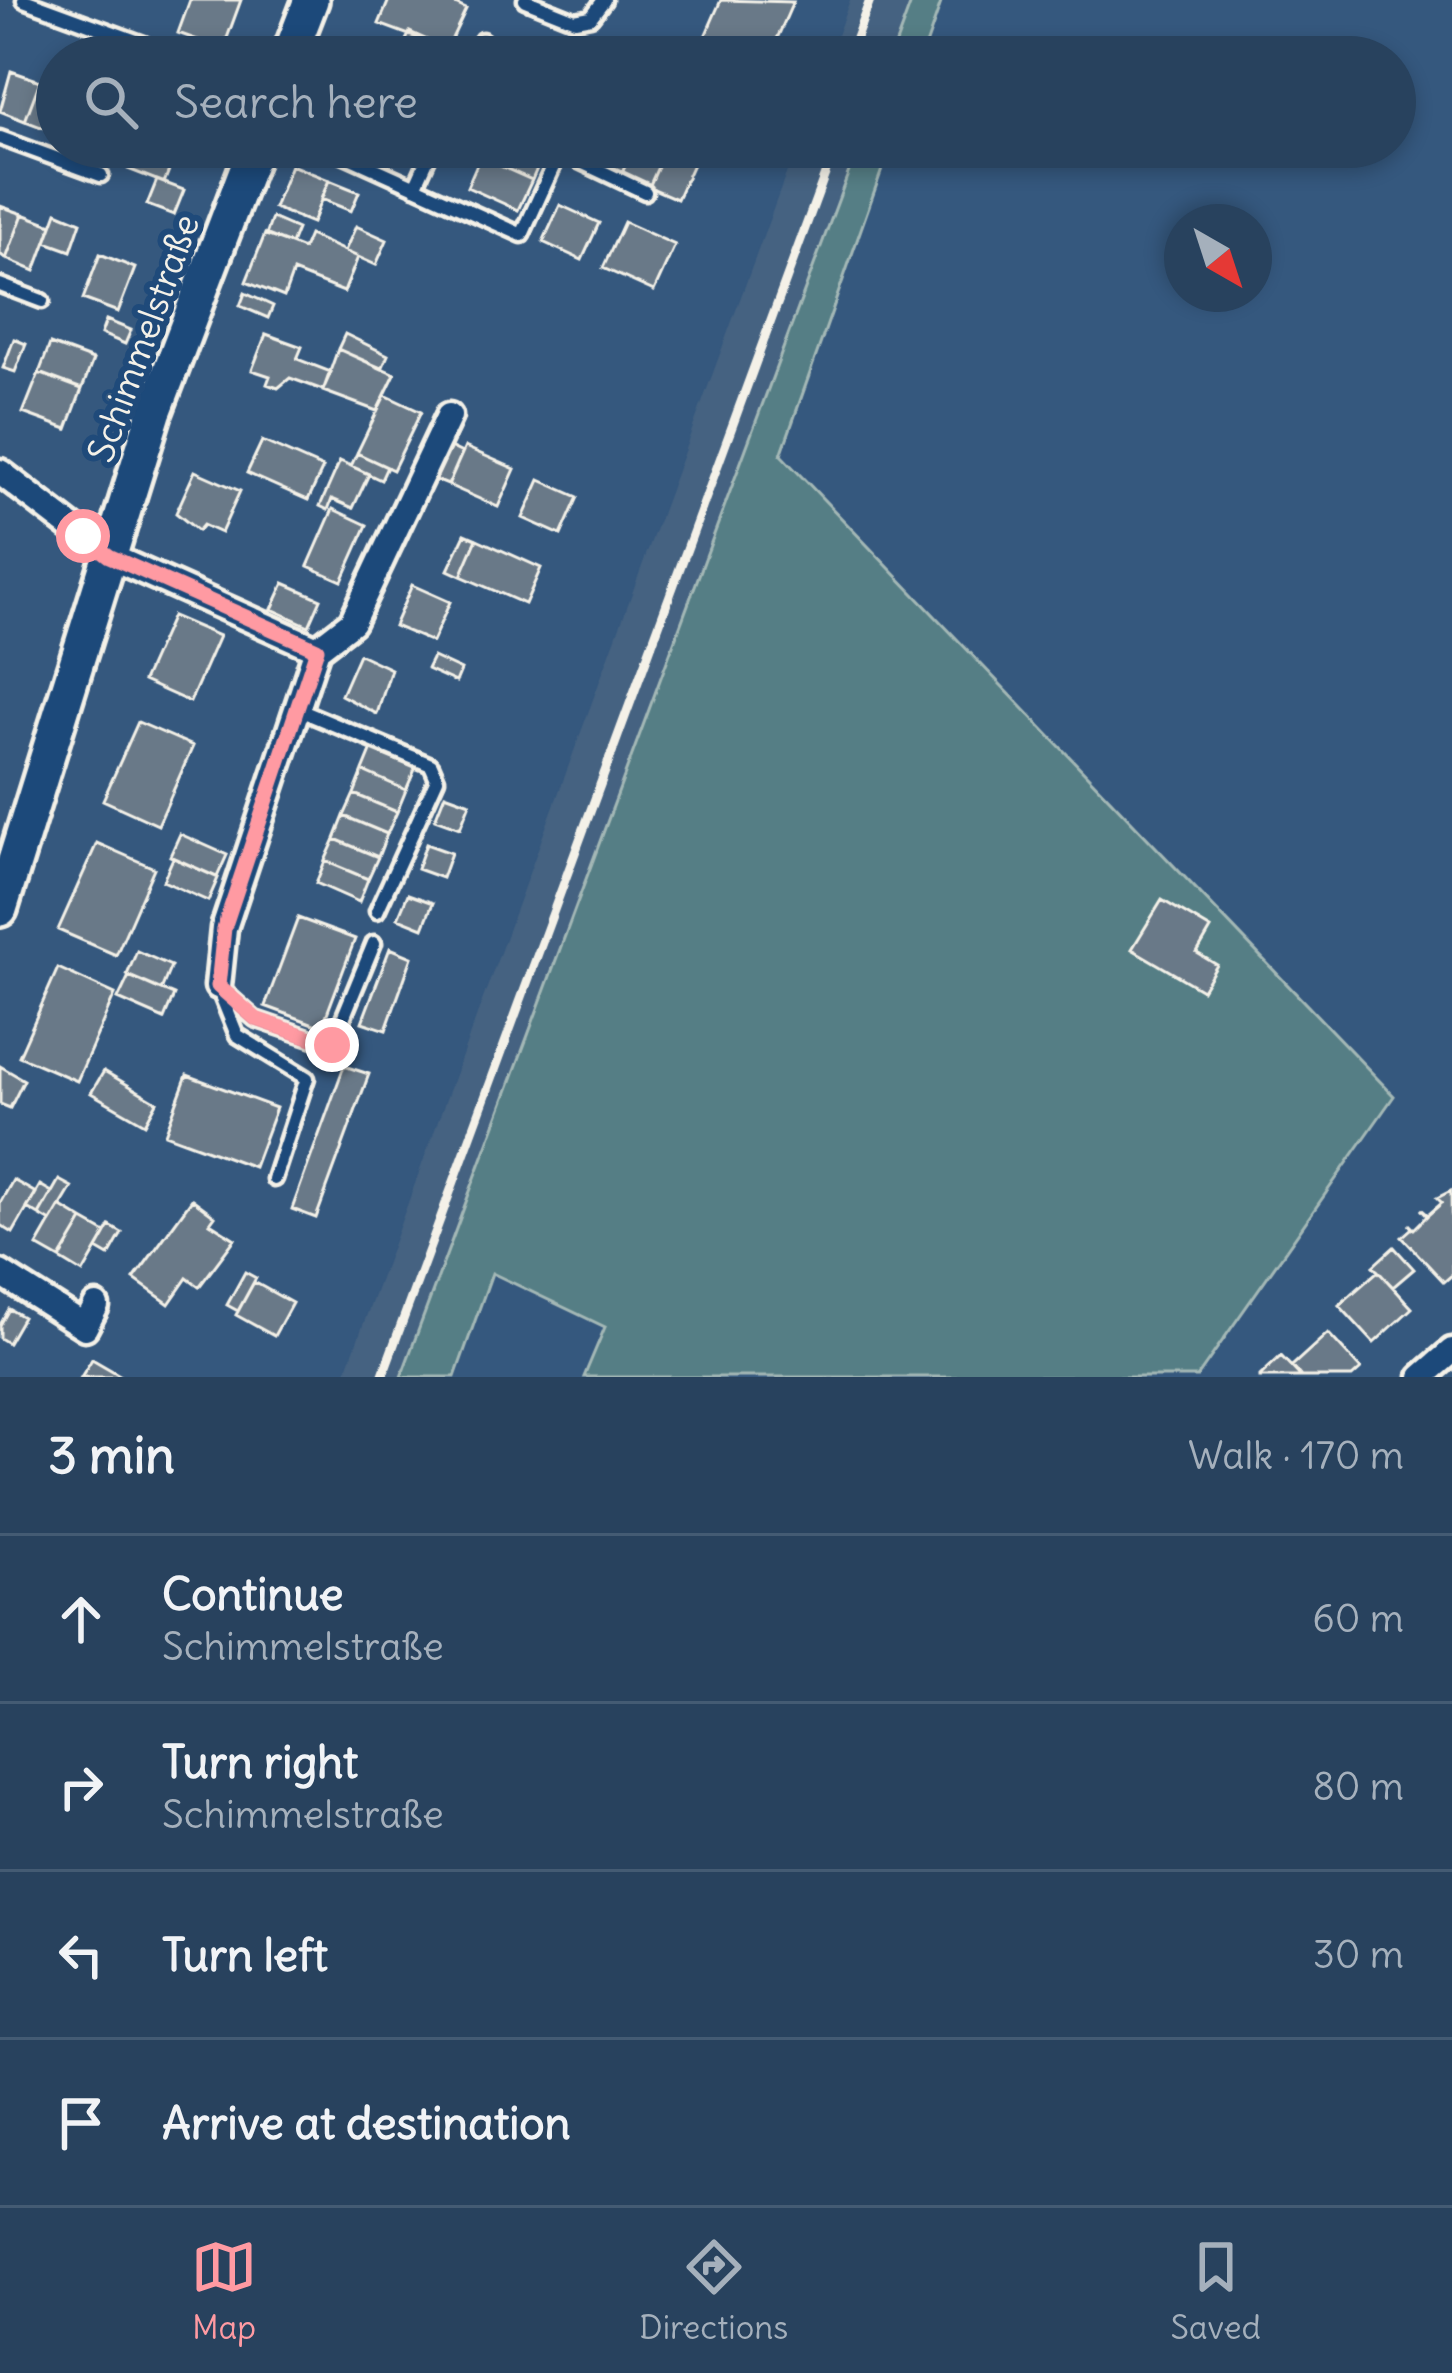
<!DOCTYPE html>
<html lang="en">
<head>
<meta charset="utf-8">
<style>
	:root { --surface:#28425e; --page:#344d67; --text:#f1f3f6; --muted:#a5b0bc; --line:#445b73; --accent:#ff9aa2 }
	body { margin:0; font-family:Delius,sans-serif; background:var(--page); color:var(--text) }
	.compass { position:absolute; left:1164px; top:204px; width:108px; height:108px; border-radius:50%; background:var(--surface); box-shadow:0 6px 18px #0003; rotate:141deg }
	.stop { position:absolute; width:36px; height:36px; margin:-27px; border:9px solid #ff9aa2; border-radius:50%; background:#fff }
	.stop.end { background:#ff9aa2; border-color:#fff; box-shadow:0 3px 12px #0008 }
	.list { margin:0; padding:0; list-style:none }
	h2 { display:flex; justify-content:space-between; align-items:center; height:156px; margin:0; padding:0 48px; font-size:51px }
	h2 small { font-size:39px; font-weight:400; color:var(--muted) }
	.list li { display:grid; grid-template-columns:78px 1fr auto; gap:36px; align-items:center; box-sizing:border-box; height:168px; padding:0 48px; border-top:3px solid var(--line) }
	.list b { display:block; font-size:45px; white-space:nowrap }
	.list p { margin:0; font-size:39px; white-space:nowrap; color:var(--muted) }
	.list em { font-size:39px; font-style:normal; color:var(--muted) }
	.icon { flex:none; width:66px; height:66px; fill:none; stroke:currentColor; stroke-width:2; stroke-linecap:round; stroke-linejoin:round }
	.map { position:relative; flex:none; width:1452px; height:1377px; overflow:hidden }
	.search { position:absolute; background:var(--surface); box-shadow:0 6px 18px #0003; left:36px; right:36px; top:36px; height:132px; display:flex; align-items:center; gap:30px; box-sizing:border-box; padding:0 42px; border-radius:66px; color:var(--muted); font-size:45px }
	.sheet { height:828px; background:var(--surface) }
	nav { display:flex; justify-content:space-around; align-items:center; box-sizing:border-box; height:168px; border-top:3px solid var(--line); background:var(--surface); font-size:33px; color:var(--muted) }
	nav a { display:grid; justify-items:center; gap:6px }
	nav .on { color:var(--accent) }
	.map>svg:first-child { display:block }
	.built { fill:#456281 }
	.green { fill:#547e85; stroke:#a4b8b6; stroke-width:3 }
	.building { fill:#697988; stroke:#f4f1e8; stroke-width:3 }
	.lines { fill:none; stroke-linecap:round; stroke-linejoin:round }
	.lane-casing { stroke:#f4f1e8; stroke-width:21 }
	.street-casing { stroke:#f4f1e8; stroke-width:33 }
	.secondary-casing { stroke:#f4f1e8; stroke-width:42 }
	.lane { stroke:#1f4a7a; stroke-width:12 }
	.street { stroke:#1f4a7a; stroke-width:24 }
	.secondary { stroke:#1f4a7a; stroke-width:33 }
	.rail { stroke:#f4f1e8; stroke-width:9 }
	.route { stroke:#ff9aa2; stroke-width:15 }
	.labels { text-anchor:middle; stroke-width:12; stroke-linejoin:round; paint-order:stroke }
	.street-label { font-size:36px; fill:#f4f1e8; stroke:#1f4a7a }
</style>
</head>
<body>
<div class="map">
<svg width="1452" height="1377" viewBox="0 0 1452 1377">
	<rect width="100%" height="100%" fill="#35587e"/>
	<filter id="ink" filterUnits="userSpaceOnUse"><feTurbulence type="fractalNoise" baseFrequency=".00833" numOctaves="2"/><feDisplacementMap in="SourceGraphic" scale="24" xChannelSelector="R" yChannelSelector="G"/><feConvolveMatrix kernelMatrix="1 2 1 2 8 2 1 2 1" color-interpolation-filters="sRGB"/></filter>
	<g filter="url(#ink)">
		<path class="built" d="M850,0H912L891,57H829Z
			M796,147H858L401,1377H344Z"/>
		<path class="green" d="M912,0H942L922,57H891Z
			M858,147H890L781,455L1394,1096L1197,1377H584L605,1327L492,1273L455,1377H401Z"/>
		<path class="building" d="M190,0H241L223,49L178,33Z
			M389,0H446L466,9L447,49L379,24Z
			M721,0L793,2L769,57H696Z
			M410,32L447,49L444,57H398Z
			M11,71L40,81L25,121L0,111Z
			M40,81L57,88L54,132L25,121Z
			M178,147L164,183L128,169L130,147Z
			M485,147H538L545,150L532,180L480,157Z
			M601,147H634L621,175L594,162Z
			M634,147H667L649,187L621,175Z
			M667,147L698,153L677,199L649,187Z
			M480,157L532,180L518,210L467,187Z
			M291,165L329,180L312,223L274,208Z
			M157,180L184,190L174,215L147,205Z
			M329,180L359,192L351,211L321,199Z
			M560,205L599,223L582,260L543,242Z
			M0,206L23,214L6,259L0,254Z
			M57,212L81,222L71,251L46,242Z
			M23,214L52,225L35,271L6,259Z
			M272,218L297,229L291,244L266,235Z
			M624,222L675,245L654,291L603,268Z
			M356,226L387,240L376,265L345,251Z
			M265,234L303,249L309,235L358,257L344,292L293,272L284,297L246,282Z
			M100,254L135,268L118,312L83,299Z
			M245,293L273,306L268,318L240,306Z
			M106,320L131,330L125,344L101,334Z
			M266,334L302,347L297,359L331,372L323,390L290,378L278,388L267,384L270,376L252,370Z
			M345,334L388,355L382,369L338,349Z
			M14,339L26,344L15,372L3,368Z
			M50,344L93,360L82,389L39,373Z
			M338,349L395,374L377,411L323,391Z
			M39,373L82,389L67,429L23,413Z
			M385,395L421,412L393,470L357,453Z
			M262,441L323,468L308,500L247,473Z
			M448,446L462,453L448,485L433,479Z
			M465,447L515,469L498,507L448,485Z
			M357,453L387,467L381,480L351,466Z
			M340,461L369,474L353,508L332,499L328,510L320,506Z
			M195,471L240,491L221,533L203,525L198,531L176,513Z
			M540,480L578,497L561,535L523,518Z
			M333,509L367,525L342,581L308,566Z
			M465,534L477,539L461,576L448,570Z
			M477,539L541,568L525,604L461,576Z
			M284,583L321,599L309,626L272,609Z
			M412,585L450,602L432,642L394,626Z
			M172,616L219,636L190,702L143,681Z
			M359,654L391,669L377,714L341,695Z
			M433,657L461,670L456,682L427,669Z
			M138,722L193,746L158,825L103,800Z
			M372,749L416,767L406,790L363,771Z
			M363,771L406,790L397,812L354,794Z
			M354,794L397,812L387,834L344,816Z
			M445,794L470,803L460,828L435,819Z
			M344,816L387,834L378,857L335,839Z
			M180,834L227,855L217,877L170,856Z
			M335,839L378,857L368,879L325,861Z
			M97,843L154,868L116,955L58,930Z
			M426,844L451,853L442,878L417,869Z
			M173,858L218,878L208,901L163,881Z
			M325,861L368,879L359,902L316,883Z
			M408,894L433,903L423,928L398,918Z
			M1162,900L1211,929L1197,953L1217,965L1202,990L1132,949Z
			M298,918L355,939L322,1027L265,1006Z
			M390,948L412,957L386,1030L362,1022Z
			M137,951L171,966L161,990L127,975Z
			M58,968L115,994L77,1081L19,1056Z
			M129,976L174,995L164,1019L118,999Z
			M0,1066L24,1080L10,1108L0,1104Z
			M344,1066L369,1074L316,1218L292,1209Z
			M104,1071L157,1102L145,1124L91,1093Z
			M187,1075L276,1108L254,1167L165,1134Z
			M13,1180L36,1193L13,1233L0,1225V1203Z
			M59,1180L72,1187L51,1222L39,1215Z
			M40,1185L52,1192L39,1215L27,1208Z
			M1451,1191L1452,1275L1444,1282L1402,1237L1412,1228L1409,1224L1414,1229L1427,1216L1421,1209L1428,1215L1442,1203L1437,1198Z
			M192,1199L215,1216L210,1223L235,1239L199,1287L187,1278L169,1304L134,1279Z
			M60,1206L83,1220L60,1259L37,1246Z
			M83,1220L106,1233L83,1273L60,1259Z
			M110,1226L122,1233L109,1256L97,1249Z
			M1394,1247L1414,1269L1393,1287L1373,1266Z
			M1378,1271L1412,1308L1374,1343L1339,1305Z
			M245,1272L256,1278L238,1311L227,1305Z
			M254,1282L292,1303L274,1336L236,1315Z
			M9,1309L23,1317L8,1343L0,1338V1325Z
			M1328,1333L1361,1369L1352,1377H1301L1292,1366Z
			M1281,1356L1301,1377H1260V1376Z
			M92,1359L123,1377H81Z"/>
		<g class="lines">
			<defs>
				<path id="lane" d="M24,0L144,44
					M525,0L575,20L591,17L604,0
					M474,57L482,40
					M0,138L101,175
					M327,147L522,235L562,147
					M560,152L645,192
					M415,187L433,147
					M0,285L42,301
					M297,709L431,765L437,779L377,911
					M218,986L255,1019L332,1045L374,943
					M218,988L237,1035L307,1078L274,1179"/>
				<path id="street" d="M0,472L109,556L317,649L224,928L218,986
					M317,649L352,622L449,416
					M0,1273L85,1327L96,1306
					M1422,1377L1452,1351"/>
				<path id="secondary" d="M289,57L311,0
					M0,909L154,413L255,147"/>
			</defs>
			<use href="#lane" class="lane-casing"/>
			<use href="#street" class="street-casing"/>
			<use href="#secondary" class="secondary-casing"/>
			<use href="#lane" class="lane"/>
			<use href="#street" class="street"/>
			<use href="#secondary" class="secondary"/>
			<path class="rail" d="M849,57L870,0
				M382,1377L835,147"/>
		</g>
	</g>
	<g class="lines" filter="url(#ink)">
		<path class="route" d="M83,536L109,556L317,649L224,928L218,986L256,1019L332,1045"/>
	</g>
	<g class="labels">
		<g class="street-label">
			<text transform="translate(143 338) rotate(-70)" y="13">Schimmelstraße</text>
		</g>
	</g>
</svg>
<svg class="compass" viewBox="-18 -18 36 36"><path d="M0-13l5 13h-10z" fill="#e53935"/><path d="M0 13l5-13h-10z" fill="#a5b0bc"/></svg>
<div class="stop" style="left:83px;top:536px"></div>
<div class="stop end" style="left:332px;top:1045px"></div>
<div class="search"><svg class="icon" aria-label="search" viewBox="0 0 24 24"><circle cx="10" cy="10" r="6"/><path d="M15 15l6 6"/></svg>Search here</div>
</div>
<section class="sheet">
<h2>3 min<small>Walk · 170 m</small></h2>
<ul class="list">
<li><svg class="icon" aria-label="ahead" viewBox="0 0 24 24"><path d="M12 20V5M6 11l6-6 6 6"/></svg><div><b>Continue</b><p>Schimmelstraße</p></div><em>60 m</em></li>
<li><svg class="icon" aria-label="right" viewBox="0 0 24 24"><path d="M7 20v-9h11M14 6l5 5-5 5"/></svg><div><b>Turn right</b><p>Schimmelstraße</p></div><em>80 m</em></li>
<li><svg class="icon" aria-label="left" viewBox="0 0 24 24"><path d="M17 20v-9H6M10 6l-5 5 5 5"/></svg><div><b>Turn left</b></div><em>30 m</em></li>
<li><svg class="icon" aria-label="arrive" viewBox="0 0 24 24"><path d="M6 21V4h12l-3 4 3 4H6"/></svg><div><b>Arrive at destination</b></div></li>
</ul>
</section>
<nav>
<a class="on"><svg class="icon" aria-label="map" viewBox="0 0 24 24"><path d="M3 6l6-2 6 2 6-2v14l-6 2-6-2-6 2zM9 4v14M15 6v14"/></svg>Map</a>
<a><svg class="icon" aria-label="directions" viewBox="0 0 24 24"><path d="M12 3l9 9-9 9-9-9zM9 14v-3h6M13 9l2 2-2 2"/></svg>Directions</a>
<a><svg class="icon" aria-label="saved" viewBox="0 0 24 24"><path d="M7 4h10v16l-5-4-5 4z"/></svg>Saved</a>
</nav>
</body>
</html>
